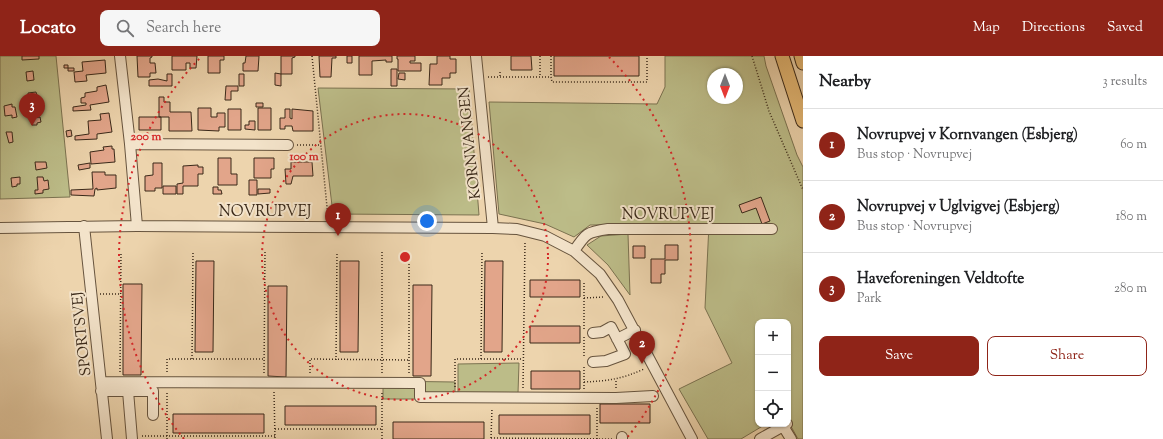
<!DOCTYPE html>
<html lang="en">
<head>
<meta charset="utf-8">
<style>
	:root { --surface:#fff; --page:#f6f6f6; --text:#202124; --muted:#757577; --line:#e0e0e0; --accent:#8f2418 }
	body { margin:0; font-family:"Sorts Mill Goudy",serif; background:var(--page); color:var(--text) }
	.controls { position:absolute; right:12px; bottom:12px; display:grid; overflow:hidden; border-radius:8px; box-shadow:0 1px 3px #0004 }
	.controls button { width:36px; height:36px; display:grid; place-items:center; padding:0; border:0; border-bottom:1px solid var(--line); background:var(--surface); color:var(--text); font:20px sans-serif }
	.compass { position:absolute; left:707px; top:12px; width:36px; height:36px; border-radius:50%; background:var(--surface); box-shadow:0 1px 3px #0004; rotate:180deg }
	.you { position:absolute; left:427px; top:165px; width:14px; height:14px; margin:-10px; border:3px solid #fff; border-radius:50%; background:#1a73e8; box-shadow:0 0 0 6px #1a73e833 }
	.badge { display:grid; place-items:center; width:26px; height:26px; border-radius:50%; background:var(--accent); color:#fff; font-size:13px; font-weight:700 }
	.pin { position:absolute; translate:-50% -33px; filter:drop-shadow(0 1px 2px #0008) }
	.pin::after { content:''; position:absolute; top:21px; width:14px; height:12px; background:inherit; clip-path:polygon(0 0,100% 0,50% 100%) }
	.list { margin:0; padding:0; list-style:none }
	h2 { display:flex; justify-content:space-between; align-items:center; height:52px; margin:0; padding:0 16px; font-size:17px }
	h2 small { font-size:13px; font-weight:400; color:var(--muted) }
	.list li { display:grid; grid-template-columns:26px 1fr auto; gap:12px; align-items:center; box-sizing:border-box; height:72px; padding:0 16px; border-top:1px solid var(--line) }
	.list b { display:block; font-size:15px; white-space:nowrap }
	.list p { margin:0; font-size:13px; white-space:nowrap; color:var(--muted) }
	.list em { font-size:13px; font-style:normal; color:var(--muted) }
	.actions { display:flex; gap:8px; padding:12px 16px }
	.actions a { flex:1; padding:9px 0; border:1px solid var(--accent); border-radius:8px; text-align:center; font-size:14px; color:var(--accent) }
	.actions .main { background:var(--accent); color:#fff }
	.icon { flex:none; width:22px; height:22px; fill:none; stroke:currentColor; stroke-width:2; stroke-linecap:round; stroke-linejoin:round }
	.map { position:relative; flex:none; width:803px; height:383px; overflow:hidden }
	header { display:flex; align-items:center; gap:24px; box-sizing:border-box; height:56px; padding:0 20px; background:var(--accent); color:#fff }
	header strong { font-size:19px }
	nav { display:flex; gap:22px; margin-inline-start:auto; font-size:14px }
	.search { width:280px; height:36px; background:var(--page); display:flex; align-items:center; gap:10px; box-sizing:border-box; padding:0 14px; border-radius:8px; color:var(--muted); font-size:15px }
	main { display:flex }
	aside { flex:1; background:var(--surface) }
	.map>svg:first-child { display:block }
	.green { fill:#bcbc88; stroke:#7b7250; fill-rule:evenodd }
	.building { fill:#e2a58a; stroke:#3a2919 }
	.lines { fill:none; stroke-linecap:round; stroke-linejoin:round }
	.minor-casing { stroke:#67543e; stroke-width:12 }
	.major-casing { stroke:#3a2919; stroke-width:15 }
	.path { stroke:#3a2919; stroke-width:1.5; stroke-dasharray:1 2; stroke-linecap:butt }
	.minor { stroke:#f3e3ca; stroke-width:10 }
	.major { stroke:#e6ba76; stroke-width:13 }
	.ring { fill:none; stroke:#d62828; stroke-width:2; stroke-dasharray:2 4 }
	.labels { text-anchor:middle; stroke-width:4; stroke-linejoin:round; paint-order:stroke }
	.street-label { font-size:15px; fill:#3a2919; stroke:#f3e3ca }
	.centre { fill:#d62828; stroke:#f3e3ca; stroke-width:2 }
	.ring-label { font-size:12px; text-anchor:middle; font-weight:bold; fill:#d62828; stroke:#f3e3ca; stroke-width:4; stroke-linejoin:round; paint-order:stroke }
</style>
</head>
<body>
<header>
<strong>Locato</strong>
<div class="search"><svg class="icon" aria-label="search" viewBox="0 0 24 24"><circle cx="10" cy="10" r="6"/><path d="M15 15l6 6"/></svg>Search here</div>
<nav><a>Map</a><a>Directions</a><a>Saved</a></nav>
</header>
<main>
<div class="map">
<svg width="803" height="383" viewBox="0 0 803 383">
	<rect width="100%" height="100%" fill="#edd4ad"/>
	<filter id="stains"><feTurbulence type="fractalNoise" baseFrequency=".005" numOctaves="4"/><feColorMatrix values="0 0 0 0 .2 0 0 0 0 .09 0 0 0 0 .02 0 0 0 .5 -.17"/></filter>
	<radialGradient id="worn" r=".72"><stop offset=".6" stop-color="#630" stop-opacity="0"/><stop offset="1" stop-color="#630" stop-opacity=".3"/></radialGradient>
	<path class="green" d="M0,0H56L70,141L0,143Z
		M665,0H764L766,10L797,99L803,111V383H798L788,365V266H758V368H766L741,383H708L679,333L732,307L705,252L709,168L590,169L574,181L545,168L499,158L489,46L657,48L665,31ZM713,18H737V42H713Z
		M318,32L469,33L479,159L333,158Z
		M628,178L630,239L608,209L587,189L601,180Z
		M519,307L518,337H458V308Z
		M383,325L455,326V343H383Z"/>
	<path class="building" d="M22,0H39V3L22,4Z
		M137,0H152V1L150,2V7H155L156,17H150V21H138Z
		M172,0H197L196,12H190V7H186V14H172Z
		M208,0H224V4H220V17H208Z
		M246,0H259L258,15H243V7H245Z
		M281,0H295V1L292,2V18H281V30L275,29V17L281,18Z
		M319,0H336V2H332L331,21H320Z
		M347,0H352V7H347Z
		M359,0H392V6H386V4L372,5V19H359Z
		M397,0H415V5H410V7H421V15H398V3H397Z
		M437,0H450V3H456V17H450V22H442V29H429L430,8H437Z
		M511,0H531L532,14H511Z
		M554,0H639V20H554Z
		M105,4L106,17L86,19L87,25L75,26L74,16L83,15L82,6Z
		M64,9H68V12H74V15H68V12H64Z
		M391,13H397V30H391Z
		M33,15L34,24L27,25L26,16Z
		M399,17H405V24L398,23Z
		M167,18H172V30H149V24L158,23L167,25Z
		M239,18H244V30H239Z
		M106,29L109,46L90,49L91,54L73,55V51L86,49V47H81V42L85,41V37L97,35V31Z
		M226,30H238V35H231V44H225Z
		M36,36L37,40H39L40,45L32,46V50H30L28,37Z
		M159,41H164V46H170V56H191L192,75H169V61H159Z
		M256,47H263V51H256Z
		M12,48V51H15L17,61L12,62V59L5,60L4,50Z
		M198,52H211V61H217V57H225V71H219V75L198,74Z
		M258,52H271V74H258Z
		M228,53H241V74H228Z
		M285,53H290V62L292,63V53L313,55V75H293L292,70H285V73H280V62H285Z
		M109,57L112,76L97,78V83L75,84V80L89,78L88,65L101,64L100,58Z
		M40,61L41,66L37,67V69H32L31,62Z
		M139,61H161V74H139Z
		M249,65H255V74L245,73V69H249Z
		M71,74L72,80L67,81L66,75Z
		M6,76H12L13,86L9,87Z
		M112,90V93H114L115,106L91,108L90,96L104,94L103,91Z
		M218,102H231V118H237V129H218Z
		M254,102H274V113H271V122H254Z
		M35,106H46L47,112L36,114Z
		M291,106H312L313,120H293L291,128H286L285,113H291Z
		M90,107V112L79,114L78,109Z
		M153,107H162V132H155V135H145V120L153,119Z
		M198,109V111H203V118H198V130H183V138H177V128L183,127V110Z
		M92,116H105V119H116V132L97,134V132L95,133L94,140L71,139V134L93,133Z
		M20,121V128H17V130L12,131L11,122Z
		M37,121H43L44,125L48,124L49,133L43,134V137L35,138V134H38Z
		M249,124H257V139H249Z
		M163,130H176V138H163Z
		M213,131H218V134H221L222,138H213Z
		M258,133H270V137L258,138Z
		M761,141L770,165L762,168L756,152L742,157L739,149Z
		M665,189H678V204H665V218H661V227H651V203H665Z
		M633,190H645V202H633Z
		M196,205H214L213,296H195Z
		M340,205H359L358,296H340Z
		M485,205H503L502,296H484Z
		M530,224H580V241H530Z
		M123,228H142L141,319H123Z
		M413,229H432L431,320H413Z
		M268,230H287L286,321L268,320Z
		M530,270H580V287H530Z
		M531,315H580V333H531Z
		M600,348H650V367H600Z
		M285,350H376V369H285Z
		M173,358H264V377H173Z
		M499,359H590V378H499Z
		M393,366H484V383H393Z"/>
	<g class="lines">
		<defs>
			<path id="minor" d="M120,0L130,88L137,170
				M476,0L493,172
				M130,88L288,89
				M84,170L107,383
				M0,172L137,170L493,172L517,173L545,180L574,195L600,218L618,244L692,383
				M574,195C586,177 587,176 608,173H772
				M617,283L635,274
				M593,306L606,305L625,298L611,271L602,276L593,277
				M101,326L420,327V341L616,342L653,340
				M101,335H153V359
				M128,335L132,383
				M783,370L791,383
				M622,381V383
				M760,383L787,368"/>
			<path id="major" d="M782,0L803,65
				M801,0L803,7"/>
		</defs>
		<use href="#minor" class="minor-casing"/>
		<use href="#major" class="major-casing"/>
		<path class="path" d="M312,0L328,161
			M540,0V20
			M551,0V21
			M752,0L769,55L803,134
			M500,16V21
			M488,21H551L552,26H647V0
			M297,89H321
			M409,196V318
			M584,227V273
			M100,238H121
			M584,242L604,241
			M584,281V301
			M192,303L193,196
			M481,303L482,196
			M336,304L337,196
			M584,311V333
			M120,316L121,196
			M167,316V303H264
			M264,317L265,196
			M310,317V303L409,304
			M382,317V196
			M584,326C608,325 622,323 644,313
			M455,331V303H523
			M523,332L525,186
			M616,332V324
			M274,336L275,383
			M382,337V383
			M275,373H382
			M142,380H275
			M491,382L613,383
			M491,382L492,352
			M167,383V336
			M597,383V351"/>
		<use href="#minor" class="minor"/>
		<use href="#major" class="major"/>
	</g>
	<g class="ring">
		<circle cx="405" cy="201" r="143"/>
		<path d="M184 383A286 286 0 0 1 201 1M609 1A286 286 0 0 1 626 383"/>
	</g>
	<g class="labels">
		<g class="street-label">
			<text transform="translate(469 87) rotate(-96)" y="5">KORNVANGEN</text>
			<text x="265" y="160">NOVRUPVEJ</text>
			<text x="668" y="163">NOVRUPVEJ</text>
			<text transform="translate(81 278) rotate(-96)" y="5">SPORTSVEJ</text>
		</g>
	</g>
	<circle cx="405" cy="201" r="6" class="centre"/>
	<g class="ring-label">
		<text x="146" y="84">200 m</text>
		<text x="304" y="104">100 m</text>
	</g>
	<rect width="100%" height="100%" filter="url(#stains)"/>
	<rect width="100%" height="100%" fill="url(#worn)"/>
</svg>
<div class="controls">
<button>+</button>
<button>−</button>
<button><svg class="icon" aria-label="locate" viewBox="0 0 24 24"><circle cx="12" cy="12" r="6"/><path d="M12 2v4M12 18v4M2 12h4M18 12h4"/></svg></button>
</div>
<svg class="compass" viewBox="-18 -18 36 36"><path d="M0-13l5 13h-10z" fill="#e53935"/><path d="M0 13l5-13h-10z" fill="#757577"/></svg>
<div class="you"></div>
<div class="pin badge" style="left:338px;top:180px">1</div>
<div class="pin badge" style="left:642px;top:308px">2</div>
<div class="pin badge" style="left:32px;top:70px">3</div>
</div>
<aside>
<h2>Nearby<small>3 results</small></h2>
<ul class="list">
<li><span class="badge">1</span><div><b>Novrupvej v Kornvangen (Esbjerg)</b><p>Bus stop · Novrupvej</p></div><em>60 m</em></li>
<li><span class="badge">2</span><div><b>Novrupvej v Uglvigvej (Esbjerg)</b><p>Bus stop · Novrupvej</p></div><em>180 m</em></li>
<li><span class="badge">3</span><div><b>Haveforeningen Veldtofte</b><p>Park</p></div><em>280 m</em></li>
</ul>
<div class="actions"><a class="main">Save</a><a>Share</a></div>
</aside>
</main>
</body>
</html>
